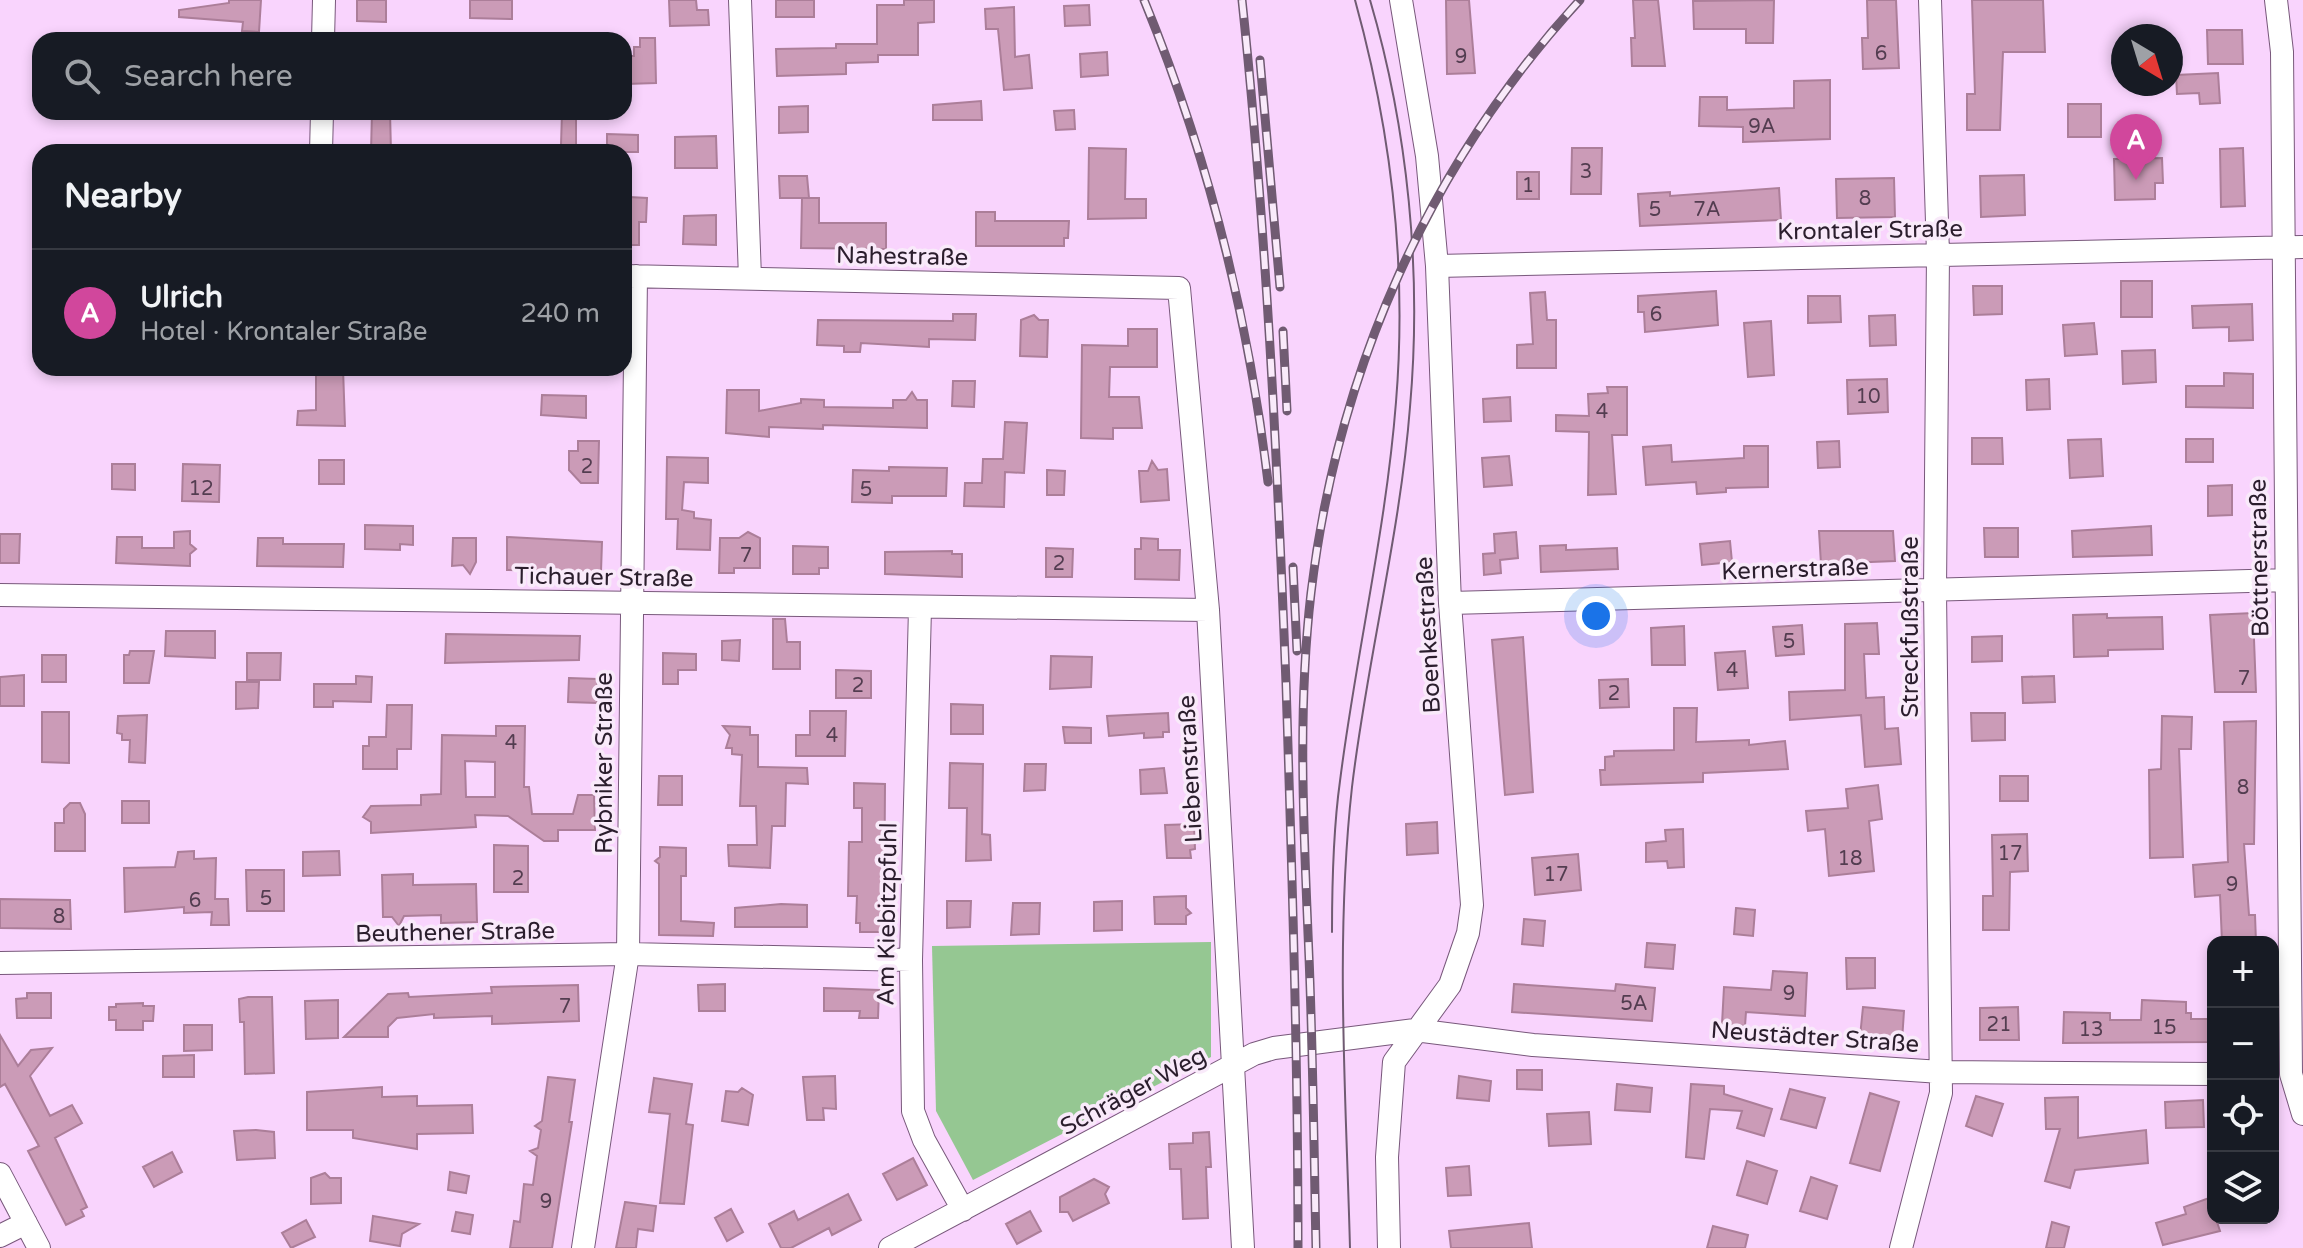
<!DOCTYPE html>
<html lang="en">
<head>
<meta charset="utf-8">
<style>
	:root { --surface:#171b24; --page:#242831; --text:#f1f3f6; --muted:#9ea1a6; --line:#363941; --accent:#227723 }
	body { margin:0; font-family:"Varela Round",sans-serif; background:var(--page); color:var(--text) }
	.controls { position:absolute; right:24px; bottom:24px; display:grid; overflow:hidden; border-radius:16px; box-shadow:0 4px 12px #0003 }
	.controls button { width:72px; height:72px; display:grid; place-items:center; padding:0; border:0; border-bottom:2px solid var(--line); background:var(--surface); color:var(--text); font:40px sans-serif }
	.compass { position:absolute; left:2111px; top:24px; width:72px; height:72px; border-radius:50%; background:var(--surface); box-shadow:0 4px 12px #0003; rotate:142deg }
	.you { position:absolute; left:1596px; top:616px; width:28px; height:28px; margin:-20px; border:6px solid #fff; border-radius:50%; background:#1a73e8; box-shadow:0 0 0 12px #1a73e833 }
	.badge { display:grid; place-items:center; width:52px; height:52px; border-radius:50%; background:var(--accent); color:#fff; font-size:26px; font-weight:700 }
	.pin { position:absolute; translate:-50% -66px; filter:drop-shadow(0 2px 4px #0008) }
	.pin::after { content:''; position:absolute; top:42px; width:28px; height:24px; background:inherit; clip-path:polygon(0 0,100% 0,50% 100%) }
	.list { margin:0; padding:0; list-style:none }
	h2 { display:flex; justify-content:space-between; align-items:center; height:104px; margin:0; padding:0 32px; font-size:34px }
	h2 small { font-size:26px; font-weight:400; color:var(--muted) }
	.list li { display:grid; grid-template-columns:52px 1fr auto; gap:24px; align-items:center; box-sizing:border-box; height:128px; padding:0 32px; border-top:2px solid var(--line) }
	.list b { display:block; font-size:30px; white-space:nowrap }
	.list p { margin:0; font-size:26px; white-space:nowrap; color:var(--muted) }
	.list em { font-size:26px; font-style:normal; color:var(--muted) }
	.icon { flex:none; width:44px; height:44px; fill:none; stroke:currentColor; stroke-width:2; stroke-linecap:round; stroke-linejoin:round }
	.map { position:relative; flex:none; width:2303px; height:1248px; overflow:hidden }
	.search { position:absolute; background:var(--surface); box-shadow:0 4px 12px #0003; left:32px; top:32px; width:600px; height:88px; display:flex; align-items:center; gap:20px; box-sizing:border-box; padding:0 28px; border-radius:24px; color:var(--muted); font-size:30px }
	.panel { position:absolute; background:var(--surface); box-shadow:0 4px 12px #0003; left:32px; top:144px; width:600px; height:232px; border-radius:24px }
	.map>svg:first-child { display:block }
	.green { fill:#95c792 }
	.building { fill:#cb9bb7; stroke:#ac7e99; stroke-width:2; fill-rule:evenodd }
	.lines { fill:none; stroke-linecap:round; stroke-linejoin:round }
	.minor-casing { stroke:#78587b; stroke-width:24 }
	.minor { stroke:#fff; stroke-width:22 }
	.tram { stroke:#705b72; stroke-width:2 }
	.rail-casing { stroke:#705b72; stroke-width:9 }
	.rail { stroke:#f9eafa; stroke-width:6; stroke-dasharray:18; stroke-linecap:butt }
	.labels { text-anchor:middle; stroke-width:7; stroke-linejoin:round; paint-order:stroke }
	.number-label { font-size:20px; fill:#533d50 }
	.street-label { font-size:24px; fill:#2b1e2d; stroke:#f9eafa }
</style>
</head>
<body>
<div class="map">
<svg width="2303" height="1248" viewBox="0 0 2303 1248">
	<rect width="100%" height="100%" fill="#f9d4fd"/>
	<path class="green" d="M1211,942V1057L973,1180L936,1111L932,946Z"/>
	<path class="building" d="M229,0H261L259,32L242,31L243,22L179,17V10L229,3Z
		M357,0H386V22L357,21Z
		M470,0H512V19L470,18Z
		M669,0H696L697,10H708L709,25L670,26Z
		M776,0H814V17H776Z
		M904,0H934V22L918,23V55H878V62L846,63V74L777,76L776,49L836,48V44H877V5H904Z
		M1446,0H1469L1475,73L1447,74Z
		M1633,0H1658L1665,66H1632L1631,38H1635Z
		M1774,0L1773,43H1746V29H1694L1693,1Z
		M1867,0H1896L1899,68L1863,69L1862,38H1868Z
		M1972,0H2043L2045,52H2003L2000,130H1967V94H1975Z
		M1089,5L1090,25L1065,26L1064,6Z
		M1014,7L1015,57L1029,55L1032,88L1004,90L998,29H986L985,9Z
		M2207,30H2242L2243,64H2208Z
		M640,38H655L656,83L626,84L625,56H634V47H640Z
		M1107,52L1108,75L1081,77L1080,54Z
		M2218,73L2220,103L2200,104L2199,93L2177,94L2176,75Z
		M1830,80V139L1743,142V127L1699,126L1700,97H1727V110L1794,108V81Z
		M981,101L982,120H933V105Z
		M2068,104H2101V137H2068Z
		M808,106V132L779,133V107Z
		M1074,110L1075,129L1056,130L1054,111Z
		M372,112H390L391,152H371Z
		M562,112H576V145H561Z
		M607,134L638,135V152H607Z
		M716,136L717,168H675V137Z
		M1089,148L1126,149L1125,199H1146V218L1088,219Z
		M1572,148H1602L1601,194H1571Z
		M2243,148L2245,206L2221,207L2220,149Z
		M2162,158L2163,183H2155V199L2115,200L2114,159Z
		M1517,172H1539V199H1517Z
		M2024,175L2025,215L1981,217L1980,176Z
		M779,176H807L809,198H780Z
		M1894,178L1895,217L1837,218L1836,179Z
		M1779,188L1781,220L1640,226L1638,194L1670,192V196Z
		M629,197L647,198L646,222H639V245H624Z
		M802,198H819V223H886V249L801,248Z
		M976,212H995V221H1069L1068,238H1064V246H976Z
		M716,215V245L683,244L684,216Z
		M2121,281H2152V317H2121Z
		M1973,286H2002V314L1974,315Z
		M1716,291L1718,325L1645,332L1644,312H1638V296Z
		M1545,292L1547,320H1556V368H1517V345L1533,344L1530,293Z
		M1808,296H1840L1841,322L1808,323Z
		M2252,304L2253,340L2229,341V327L2193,328L2192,306Z
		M953,314H976L975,340L929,339V347L861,343L860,352H844V346L817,345L818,320L953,321Z
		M1034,315L1039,320H1048L1047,357L1020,356L1021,320Z
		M1895,315L1896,345L1870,346L1869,316Z
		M1771,321L1774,375L1748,377L1744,323Z
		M2094,323L2097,354L2065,356L2063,325Z
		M1128,329H1157V367H1110L1109,397H1139L1142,428H1113V439L1081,438L1082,345L1128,346Z
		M2155,350L2156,382L2123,384L2122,351Z
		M316,368H343L345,426L297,425L298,411L316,410Z
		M2224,373L2253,374V408L2186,407V386H2224Z
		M1887,379L1888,412L1848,414L1847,380Z
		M2049,379L2050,409L2027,410L2026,380Z
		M953,381H975L974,407L952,406Z
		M1607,387H1627V435H1612L1616,494L1588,495L1589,432L1556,431V415L1589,416L1588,394L1608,393Z
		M727,390H759V411L801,403V399L824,400V407L893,408V400H906L912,392L917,400H927V428L823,425V429L769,427V437L726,433Z
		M542,395L586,396V418L541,415Z
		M1510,397L1511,421L1484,422L1483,399Z
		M1005,422L1027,423L1024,473L1005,472L1004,507L964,506L965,483H982L983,459H1003Z
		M1972,438H2002L2003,464H1972Z
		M2101,439L2103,476L2070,478L2068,440Z
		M2186,439H2213V462H2186Z
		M578,441H599L598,483H581L569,470V451H578Z
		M1839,441L1840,467L1818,468L1817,442Z
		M1671,445L1672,462L1744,458V446H1768V487L1726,488V492L1697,494L1696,482L1646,485L1643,447Z
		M1509,456L1512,485L1484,487L1482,458Z
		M667,457L708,458V483L684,482L682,510L694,512V518L711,520L710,550L677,549L678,519H666Z
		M319,460H344V484H319Z
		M1152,461L1158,470L1167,469L1169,500L1141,502L1139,471H1148Z
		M112,464H135V490L112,489Z
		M183,464L220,465L219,502L182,501Z
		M889,467L947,468L946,496H892V503L852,502L853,470L889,471Z
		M1047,470L1065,471L1064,495H1047Z
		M2232,485V515L2208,516V486Z
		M365,525L413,526V545L400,544V550L365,549Z
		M2151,526L2152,555L2073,557L2072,531Z
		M1984,528H2018V557H1985Z
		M190,531V544L196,549L190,554V566L116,563L117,537H142V548H174V532Z
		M1819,531H1893L1895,561L1821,564Z
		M748,532L760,538V568H734V573H719L720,538H739Z
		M1516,532L1518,558L1500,560L1501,573L1484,575L1483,554L1495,553L1494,534Z
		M0,534H20L19,563H0Z
		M507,537L602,542L601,572L507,570Z
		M258,538H283V544H344L343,567L257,566Z
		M453,538H476V562L470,574L463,565L452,566Z
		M1141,538L1158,539V550H1180L1179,580L1135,579V549H1141Z
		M1730,541L1732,562L1702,565L1700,544Z
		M1566,545V550L1617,548L1618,569L1541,572L1540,546Z
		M793,546L828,547V568H819V574H793Z
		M1046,548L1073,549L1072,577H1046Z
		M952,551V554H962V577L885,574V552Z
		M2253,613L2256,692H2215L2210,615Z
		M2107,614V618L2162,617L2163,649L2108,650V656L2074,657L2073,615Z
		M773,619H785L787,642H800V669H773Z
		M1877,623L1879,654H1864L1866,698L1884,697L1885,729L1898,728L1901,764L1865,767L1861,715L1790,720L1789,692L1845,690V624Z
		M1802,625L1804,654L1776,656L1773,627Z
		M1684,626L1685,665H1652L1651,628Z
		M166,631H215V658L165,656Z
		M446,634L580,636L579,660L445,663Z
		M2002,636V661L1972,662V637Z
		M1523,637L1533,792L1505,795L1492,640Z
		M740,640L739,661L722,660V641Z
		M130,651H154L149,683H124V655H129Z
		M1745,651L1748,688L1718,690L1715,653Z
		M247,653H281L280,680H247Z
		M663,653L696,654V670H678V684H663Z
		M42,655H66V682H42Z
		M1051,656L1092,657L1091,687L1050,689Z
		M836,670L871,671V698H836Z
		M24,675V706H0V677Z
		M356,676L372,677L371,702L333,701V707H314V684H356Z
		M2054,676L2055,702L2023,703L2022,677Z
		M569,678L597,679V703L568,702Z
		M1628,679L1629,707L1600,708L1599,680Z
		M236,682H259L258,708L236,709Z
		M951,704L983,705V734H951Z
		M387,705H412L411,749H397V769H363V746H369V737H386Z
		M1674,708H1697L1696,742L1749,740V745L1785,741L1788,769L1703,773V782L1601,785L1600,770H1605V757L1614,756V751L1674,750Z
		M810,711H846L845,756H796V735H810Z
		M42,712H69V763L42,762Z
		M1168,713L1169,732H1163V737L1144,738V733L1109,736L1107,716Z
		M1971,713H2005V740L1972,741Z
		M147,715L145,763L129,762L130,740H122V734L117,733L118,716Z
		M2162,716L2192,717L2191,749H2179L2183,857L2150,858L2149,770L2161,769Z
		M2256,721L2254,844H2244L2249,915H2255L2256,942H2222L2220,895L2195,897L2193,865L2228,862L2224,722Z
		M496,726H525L524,787H529L532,814H573L578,795H594L595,830H558V841H544L508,816L475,815L476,827L371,833V822L363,817L371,806L421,805V795L441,794L442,735L496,736ZM465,761L495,762V797H466Z
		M723,726L750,727V735H758V767L807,768L808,784L786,783L785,826H772L770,868L729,866L728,845H757L756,806H740L742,755L732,754V748H726L730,735Z
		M1063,727L1091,728V743H1065Z
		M950,763L983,764L982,834L990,835L991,860L966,861L967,808H949Z
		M1025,764H1046L1045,790L1024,791Z
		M1164,768L1167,793L1141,794L1140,770Z
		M659,776H682V805H658Z
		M2000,776H2028V801H2000Z
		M854,783L885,784L884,932H860V923H856L857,896H848L849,842H862V808H854Z
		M1878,785L1882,819L1869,821L1874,871L1829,876L1825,829L1808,831L1806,811L1848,808L1846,789Z
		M122,801H149V823H122Z
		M70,803H80L85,814V851H55V823H64V809Z
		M1437,822L1438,853L1407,855L1406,824Z
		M1194,824L1195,849L1190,850L1191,858H1167L1165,825Z
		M1683,829L1684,867L1668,868L1667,861L1646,862V843L1666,841L1665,830Z
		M2027,834L2028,871L2010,872L2009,930H1983V896H1993L1992,835Z
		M494,845L528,846V892H494Z
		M660,847L686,848V876H681V921L714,923L713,936L659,935V864L655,861L660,857Z
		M194,851V859L216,858L215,899H228L229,925H211L212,912L184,913V907L125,912L124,868L175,867L178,852Z
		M339,851L340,875L303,876V852Z
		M1578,854L1581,890L1535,895L1532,858Z
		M246,870H284V911H247Z
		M413,874V885L476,884L477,922L441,923V915L404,916L399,926L392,917H383L382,875Z
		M1186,896V908L1191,913L1186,916V924H1155L1154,897Z
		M0,899L70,900L71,929L0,928Z
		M947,901H971L970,927L947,928Z
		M1122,901V930L1094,931V902Z
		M1013,903H1040L1039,934L1011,935Z
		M781,904L807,905V927H735V908Z
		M1736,908L1755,910L1753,936L1734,934Z
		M1524,919L1545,921L1543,946L1522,944Z
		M1647,943L1675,945L1673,969L1645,967Z
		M1846,958H1875V988L1847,989Z
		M1773,971L1807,973L1805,1016L1746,1012L1745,1026L1722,1024L1724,987L1771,990Z
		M725,984V1011H699L698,985Z
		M1514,984L1615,991L1616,984L1655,988L1652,1021L1512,1012Z
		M578,985L579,1021L492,1024V1016L434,1018V1014L397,1018L388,1027V1037H344L388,994L408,993L409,997L492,993L491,987Z
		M824,988L879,990L878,1018H859L860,1011H824Z
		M27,993H51V1018H17L16,999L27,998Z
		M248,997H272L274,1073L245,1074L244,1022H240L239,999Z
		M338,1000V1038L306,1039L305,1001Z
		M2142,1000L2186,1002V1013H2191V1019H2213V1042L2063,1043L2064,1012L2110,1013V1020H2141Z
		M143,1003V1006H154L153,1021H143V1030H116V1020H109V1007H116V1004Z
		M1863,1007L1904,1011L1902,1041L1860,1037Z
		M2018,1007L2019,1040H1980V1008Z
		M184,1025H212V1050L184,1051Z
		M0,1035L18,1066L31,1050L52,1048L30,1076L50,1116L72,1105L82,1123L55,1138L87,1207L81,1210L84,1216L66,1225L28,1151L39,1146L5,1084L0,1087Z
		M194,1055V1077H163V1056Z
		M1517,1070H1542V1090L1517,1089Z
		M835,1076L836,1109L823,1108L824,1120H807L803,1077Z
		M1459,1076L1491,1081L1489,1101L1457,1098Z
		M548,1077L575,1080L569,1122H572L552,1248H510L514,1221L520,1222L524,1184L533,1185L537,1156L530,1151L538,1148L541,1130L535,1126L542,1121Z
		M654,1078L692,1084L686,1124L693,1125L684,1204L660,1203L670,1114L649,1112Z
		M1617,1084L1652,1088L1650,1112L1615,1110Z
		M1691,1084L1724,1086V1094L1772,1109L1764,1136L1737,1128L1742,1111L1710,1109L1704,1159L1686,1157Z
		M382,1087V1097L417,1096V1106L472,1105L473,1133L417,1134V1149L353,1138V1130H307V1092Z
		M742,1088L753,1095L748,1125L722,1121L726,1091L738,1092Z
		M1790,1089L1825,1098L1816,1128L1781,1119Z
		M1870,1093L1899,1102L1880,1171L1850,1163Z
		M1976,1096L2003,1104L1992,1136L1966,1126Z
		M2078,1097V1138L2146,1130L2148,1163L2075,1170L2070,1188L2045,1181L2060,1129H2046L2045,1098Z
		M2203,1100L2204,1127L2166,1128L2165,1102Z
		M1589,1112L1591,1144L1549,1146L1547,1114Z
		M256,1130L274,1132L275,1158L237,1160L234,1131Z
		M1209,1132L1211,1167H1206L1208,1218L1183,1219L1181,1169H1170L1169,1144L1193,1143V1133Z
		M172,1152L182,1172L154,1187L143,1167Z
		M913,1158L927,1185L897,1200L883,1174Z
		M1747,1161L1777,1171L1767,1204L1737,1195Z
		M1469,1166L1471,1195L1448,1196L1446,1168Z
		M450,1172L469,1176L466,1193L448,1190Z
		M325,1173L330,1178H341V1203L311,1204V1178Z
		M1811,1177L1837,1186L1827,1219L1800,1211Z
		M1094,1179L1109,1187L1105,1194L1109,1203L1073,1221L1068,1212H1060V1197Z
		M848,1194L861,1220L832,1235L829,1228L791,1248H781L769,1224L794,1211L798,1220Z
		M2209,1198L2220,1231L2163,1245L2156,1223L2186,1214L2184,1207Z
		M625,1202L656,1206L653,1231L638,1229L636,1248H616Z
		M731,1209L743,1232L727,1241L715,1218Z
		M1030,1211L1041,1231L1017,1244L1006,1224Z
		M456,1212L473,1215L470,1234L452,1231Z
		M373,1216L419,1224L402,1234L400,1246L370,1241Z
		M306,1220L315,1237L291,1248L282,1233Z
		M2052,1222L2069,1227L2064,1248H2046Z
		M1529,1223L1532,1248H1451L1449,1231Z
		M1713,1226L1748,1235L1745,1248H1707Z"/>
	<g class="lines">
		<defs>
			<path id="minor" d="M740,0L750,278
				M2276,0L2282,52L2291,1074L2303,1114
				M323,40L324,0
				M321,152L322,112
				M1437,266L2303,247
				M624,276L1179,288L1208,610L1243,1248
				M0,595L1208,610
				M1450,603L2285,580
				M920,608L911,960L913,1111L924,1140L963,1210
				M0,963L628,954L911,960
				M0,1174L39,1248
				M0,1236L26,1223
				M583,1248L628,954L636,276
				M890,1248L1254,1054L1274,1048L1415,1030L1533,1045L1941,1072L2213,1074
				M1389,1248L1387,1157L1394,1062L1450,985L1468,933L1472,905L1450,603L1437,266L1427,156L1401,0
				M1901,1248L1941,1093L1935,591L1938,254L1930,0"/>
		</defs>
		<use href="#minor" class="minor-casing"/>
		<use href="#minor" class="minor"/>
		<path class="tram" d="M1332,932C1332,882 1333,831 1340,781C1356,654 1386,530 1396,402C1407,268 1391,130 1355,0
			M1350,1248C1346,1095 1335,940 1352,787C1367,660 1400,535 1410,407C1422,272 1408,129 1370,0"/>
		<defs>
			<path id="rail" d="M1144,0C1208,156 1248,315 1268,482
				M1242,0C1266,227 1277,454 1286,683C1292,871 1298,1059 1298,1248
				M1260,60L1280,287
				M1283,331L1287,411
				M1293,567L1297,651
				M1316,1248C1314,1151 1313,1054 1309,957C1304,835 1297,714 1311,593C1337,372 1429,164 1580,0"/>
		</defs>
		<use href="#rail" class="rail-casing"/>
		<use href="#rail" class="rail"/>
	</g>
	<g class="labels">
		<g class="number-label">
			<text x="1881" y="60">6</text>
			<text x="1461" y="63">9</text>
			<text x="1762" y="133">9A</text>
			<text x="1586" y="178">3</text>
			<text x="1528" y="192">1</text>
			<text x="1865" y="205">8</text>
			<text x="1655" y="216">5</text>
			<text x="1707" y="216">7A</text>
			<text x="1656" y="321">6</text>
			<text x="1868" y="403">10</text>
			<text x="1602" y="418">4</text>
			<text x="587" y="473">2</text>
			<text x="201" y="495">12</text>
			<text x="866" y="496">5</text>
			<text x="746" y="562">7</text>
			<text x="1059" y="570">2</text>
			<text x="1789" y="648">5</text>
			<text x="1732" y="677">4</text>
			<text x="2244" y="685">7</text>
			<text x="858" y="692">2</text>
			<text x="1614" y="700">2</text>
			<text x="832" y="742">4</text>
			<text x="511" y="749">4</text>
			<text x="2243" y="794">8</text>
			<text x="2010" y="860">17</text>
			<text x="1850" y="865">18</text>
			<text x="1556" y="881">17</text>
			<text x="518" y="885">2</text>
			<text x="2232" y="891">9</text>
			<text x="266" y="905">5</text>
			<text x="195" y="907">6</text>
			<text x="59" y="923">8</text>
			<text x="1789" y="1000">9</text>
			<text x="1634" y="1010">5A</text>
			<text x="565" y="1013">7</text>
			<text x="1999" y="1031">21</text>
			<text x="2164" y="1034">15</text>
			<text x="2091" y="1036">13</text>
			<text x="546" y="1208">9</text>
		</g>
		<g class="street-label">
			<text transform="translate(1870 230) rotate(-1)" y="8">Krontaler Straße</text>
			<text transform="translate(902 256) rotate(1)" y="8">Nahestraße</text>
			<text transform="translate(2259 558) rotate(-91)" y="8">Böttnerstraße</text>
			<text transform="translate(1795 569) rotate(-2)" y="8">Kernerstraße</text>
			<text transform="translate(604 577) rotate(1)" y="8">Tichauer Straße</text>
			<text transform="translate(1910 627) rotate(-90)" y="8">Streckfußstraße</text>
			<text transform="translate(1428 635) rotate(-93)" y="8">Boenkestraße</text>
			<text transform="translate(604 763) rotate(-90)" y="8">Rybniker Straße</text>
			<text transform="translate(1190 769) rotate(-93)" y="8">Liebenstraße</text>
			<text transform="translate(887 914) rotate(-89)" y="8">Am Kiebitzpfuhl</text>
			<text transform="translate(455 932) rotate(-1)" y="8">Beuthener Straße</text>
			<text transform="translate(1815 1037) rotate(4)" y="8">Neustädter Straße</text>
			<text transform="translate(1133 1091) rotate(-28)" y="8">Schräger Weg</text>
		</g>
	</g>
</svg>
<div class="controls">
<button>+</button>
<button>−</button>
<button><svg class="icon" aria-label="locate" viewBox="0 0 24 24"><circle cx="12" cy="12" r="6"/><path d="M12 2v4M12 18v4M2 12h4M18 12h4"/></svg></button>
<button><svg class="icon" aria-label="layers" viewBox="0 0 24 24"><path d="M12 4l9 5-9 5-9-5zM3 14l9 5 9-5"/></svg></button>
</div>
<svg class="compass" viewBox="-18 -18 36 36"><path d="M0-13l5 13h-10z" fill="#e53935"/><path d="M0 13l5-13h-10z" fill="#9ea1a6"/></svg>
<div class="you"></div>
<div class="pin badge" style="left:2136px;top:180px;background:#d1479c">A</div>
<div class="search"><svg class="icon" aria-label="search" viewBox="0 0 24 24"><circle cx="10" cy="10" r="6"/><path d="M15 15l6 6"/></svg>Search here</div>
<section class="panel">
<h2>Nearby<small></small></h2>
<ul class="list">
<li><span class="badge" style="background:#d1479c">A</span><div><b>Ulrich</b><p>Hotel · Krontaler Straße</p></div><em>240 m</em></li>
</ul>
</section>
</div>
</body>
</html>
